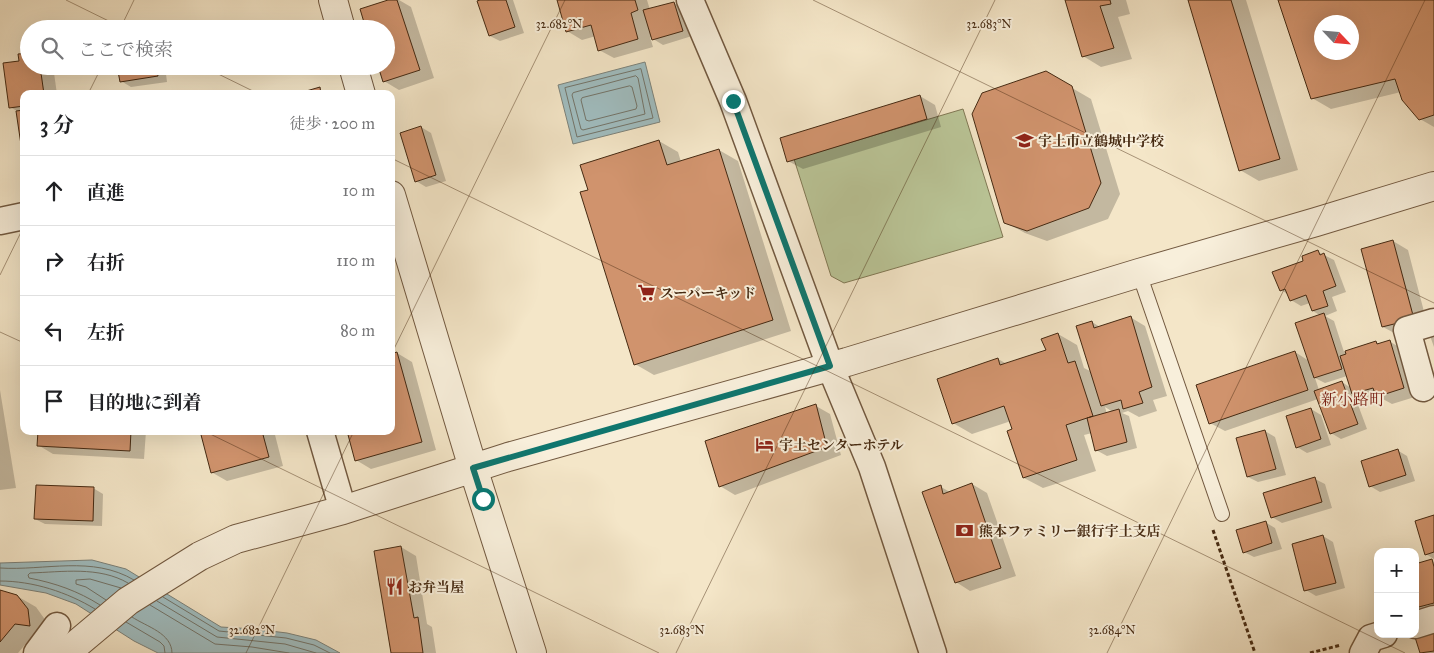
<!DOCTYPE html>
<html lang="ja">
<head>
<meta charset="utf-8">
<style>
	:root { --surface:#fff; --page:#f6f6f6; --text:#202124; --muted:#757577; --line:#e0e0e0 }
	body { margin:0; font-family:"IM FELL Great Primer","Noto Serif JP",serif; background:var(--page); color:var(--text) }
	.controls { position:absolute; right:15px; bottom:15px; display:grid; overflow:hidden; border-radius:10px; box-shadow:0 5px 20px #0002 }
	.controls button { width:45px; height:45px; display:grid; place-items:center; padding:0; border:0; border-bottom:1px solid var(--line); background:var(--surface); color:var(--text); font:25px sans-serif }
	.compass { position:absolute; left:1314px; top:15px; width:45px; height:45px; border-radius:50%; background:var(--surface); box-shadow:0 5px 20px #0002; rotate:116deg }
	.stop { position:absolute; width:15px; height:15px; margin:-11px; border:4px solid #0f766e; border-radius:50%; background:#fff }
	.stop.end { background:#0f766e; border-color:#fff; box-shadow:0 1px 5px #0008 }
	.list { margin:0; padding:0; list-style:none }
	h2 { display:flex; justify-content:space-between; align-items:center; height:65px; margin:0; padding:0 20px; font-size:21px }
	h2 small { font-size:16px; font-weight:400; color:var(--muted) }
	.list li { display:grid; grid-template-columns:32px 1fr auto; gap:15px; align-items:center; box-sizing:border-box; height:70px; padding:0 20px; border-top:1px solid var(--line) }
	.list b { display:block; font-size:19px; white-space:nowrap }
	.list em { font-size:16px; font-style:normal; color:var(--muted) }
	.icon { flex:none; width:28px; height:28px; fill:none; stroke:currentColor; stroke-width:2; stroke-linecap:round; stroke-linejoin:round }
	.map { position:relative; flex:none; width:1434px; height:653px; overflow:hidden }
	.search { position:absolute; background:var(--surface); box-shadow:0 5px 20px #0002; left:20px; top:20px; width:375px; height:55px; display:flex; align-items:center; gap:12px; box-sizing:border-box; padding:0 18px; border-radius:28px; color:var(--muted); font-size:19px }
	.panel { position:absolute; background:var(--surface); box-shadow:0 5px 20px #0002; left:20px; top:90px; width:375px; height:345px; border-radius:10px }
	.map>svg:first-child { display:block }
	.green { fill:#bac597; stroke:#807854 }
	.water { fill:#a0bdc0; stroke:#7c827a }
	.shadow { fill:#0003; fill-rule:evenodd }
	.lines { fill:none; stroke-linecap:round; stroke-linejoin:round }
	.shore { stroke:#737469; stroke-width:1 }
	.building { fill:#d0936d; stroke:#462a12; fill-rule:evenodd }
	.service-casing { stroke:#725940; stroke-width:16 }
	.minor-casing { stroke:#725940; stroke-width:29 }
	.tertiary-casing { stroke:#725940; stroke-width:30 }
	.path { stroke:#462a12; stroke-width:3; stroke-dasharray:4 2.5; stroke-linecap:butt }
	.service { stroke:#f8efdb; stroke-width:14 }
	.minor { stroke:#f8efdb; stroke-width:26 }
	.tertiary { stroke:#f8efdb; stroke-width:28 }
	.route { stroke:#0f766e; stroke-width:6 }
	.ticks { fill:none; stroke:#462a12; stroke-width:1; stroke-opacity:0.45 }
	.labels { text-anchor:middle; stroke-width:4; stroke-linejoin:round; paint-order:stroke }
	.poi-label { font-size:14px; font-weight:bold; fill:#462a12; stroke:#f8efdb; text-anchor:start }
	.quarter-label { font-size:16px; fill:#7a1f14; stroke:#f8efdb }
	.ticks-label { font-size:12px; text-anchor:middle; fill:#462a12; stroke:#f8efdb; stroke-width:4; stroke-linejoin:round; paint-order:stroke }
</style>
</head>
<body>
<div class="map">
<svg width="1434" height="653" viewBox="0 0 1434 653">
	<rect width="100%" height="100%" fill="#f4e6c8"/>
	<filter id="stains"><feTurbulence type="fractalNoise" baseFrequency=".004" numOctaves="4"/><feColorMatrix values="0 0 0 0 .2 0 0 0 0 .09 0 0 0 0 .02 0 0 0 .5 -.17"/></filter>
	<radialGradient id="worn" r=".72"><stop offset=".6" stop-color="#630" stop-opacity="0"/><stop offset="1" stop-color="#630" stop-opacity=".3"/></radialGradient>
	<path class="green" d="M963,109L1003,237L844,283L831,276L794,159Z"/>
	<path class="water" d="M645,62L660,122L573,144L558,85Z
		M92,560L126,569L221,627L254,629L287,633L316,640L340,653H158L134,641L76,604L46,593L0,585V563Z"/>
	<path class="shadow" d="M387,0H399L411,7L434,78L399,90L384,81L389,1Z
		M477,0H513L524,33L500,41L490,36Z
		M559,0H647L650,10L674,3L684,9L692,36L663,45L650,37L653,47L614,58L599,50L596,36L582,40L567,31Z
		M1067,0H1126L1130,14L1118,17L1132,59L1101,67L1083,56Z
		M1189,0H1246L1298,170L1259,181L1240,170Z
		M1283,0H1434V127L1420,119L1401,92L1331,109L1312,98ZM1322,22H1352V52H1322Z
		M29,66H53L57,94H24V156L17,111L10,107Z
		M119,66H165L167,82L131,87L121,81Z
		M1046,73L1091,99L1120,194L1108,219L1047,241L1025,233L1005,222Z
		M319,89L328,94H301Z
		M920,96L935,105L941,127L803,169L788,161Z
		M421,127L431,133L446,181L426,187L416,181Z
		M659,141L678,152L681,162L719,150L738,161L791,331L654,375L635,364L590,191Z
		M1393,241L1408,250L1428,327L1398,335L1383,327Z
		M1318,252L1334,260L1346,292L1332,297L1337,311L1325,316L1334,321L1344,352L1376,342L1379,344L1389,341L1404,350L1418,396L1392,404L1381,398L1368,402L1354,394L1367,429L1341,439L1331,433L1318,399L1225,431L1210,423L1295,352L1309,361L1321,316L1313,311L1310,303L1301,306L1291,300L1289,295L1281,290L1305,262ZM1347,376L1351,388L1342,382L1319,390L1315,378L1325,383Z
		M1130,317L1145,326L1167,396L1153,400L1157,411L1139,417L1128,411L1122,413L1129,416L1137,448L1107,456L1096,450L1092,433L1084,435L1096,471L1043,488L1024,478L1011,421L972,434L953,423L998,359L1007,364L1047,351L1058,334L1077,345L1084,368L1092,372V322L1100,327ZM1105,407L1113,412L1107,414Z
		M1434,331V347L1429,333Z
		M397,353L412,362L436,450L371,469L356,460L391,431Z
		M0,390L16,488L0,490Z
		M816,406L830,414L841,455L735,495L720,486Z
		M1311,409L1321,415L1331,445L1307,453L1297,447Z
		M39,431H146L144,459L53,454L38,445Z
		M201,431H274L283,466L227,481L213,473Z
		M1265,431L1275,437L1286,475L1258,482L1248,477Z
		M1397,450L1407,456L1415,481L1380,492L1370,486Z
		M1315,479L1325,484L1332,508L1282,523L1272,517Z
		M972,484L987,493L1016,576L970,591L956,582L941,487L950,492Z
		M93,488L103,494L102,526L45,524L35,519Z
		M1434,517V559L1426,554Z
		M1265,522L1275,528L1282,549L1254,557L1244,552Z
		M1323,536L1333,542L1345,588L1316,596L1306,590Z
		M401,547L416,556L427,624L432,627L436,653H393Z
		M1431,560L1434,562V611L1425,613L1415,608Z
		M0,591L17,596L36,607L46,621L48,636L34,634L18,653H0Z
		M1434,627V653H1421L1415,633Z"/>
	<g class="lines">
		<path class="shore" d="M641,69L653,118L577,137L565,88Z
			M636,76L638,78L645,114L583,130L581,129L572,95L573,93Z
			M630,86L632,87L637,106L636,109L589,121L586,120L581,100L582,98Z
			M0,568C45,571 92,555 134,580
			M0,581C33,581 67,592 95,609
			M163,597L219,631L286,638L314,645L330,653
			M106,600L86,587L76,584V580L90,579L121,588
			M157,601L217,637L285,644L316,653
			M100,605C78,591 55,583 29,578L28,575L30,573C62,572 99,566 128,583
			M150,605L215,644L252,647L289,653
			M132,617C147,627 172,633 172,653
			M126,622L160,642L164,646L165,653"/>
	</g>
	<path class="building" d="M388,0H397L420,70L383,82L378,66H386V29H366L360,9Z
		M480,0H506L515,27L489,36L477,1Z
		M557,0H635L638,10L631,13L638,39L598,51L591,25L566,32Z
		M1065,0H1110L1111,4L1100,6L1114,48L1082,57Z
		M1188,0H1231L1280,159L1239,171Z
		M1278,0H1434V115L1419,120L1402,100L1395,79L1311,99ZM1322,22H1352V52H1322Z
		M674,2L683,31L652,40L643,10Z
		M29,53V66H40L44,94H24V106L9,108L3,63L19,61L18,54Z
		M117,66H156L158,76L120,82Z
		M1046,71L1072,86L1101,183L1089,208L1027,231L1004,223L972,114L982,93Z
		M320,87L321,94H296Z
		M920,95L927,119L787,162L780,138Z
		M24,110V165L16,111Z
		M421,126L436,175L415,182L400,133Z
		M659,140L667,165L719,149L773,320L634,365L580,192L588,190L580,165Z
		M1393,240L1414,319L1382,327L1361,249Z
		M1318,250L1320,255L1324,253L1336,286L1323,291L1328,306L1312,311L1306,295L1290,301L1285,289L1280,291L1272,272L1303,261L1302,256Z
		M1324,313L1342,369L1314,378L1295,323Z
		M1131,316L1152,387L1139,392L1143,403L1123,409L1121,400L1101,406L1076,326L1092,321L1094,328Z
		M1058,333L1068,363L1075,361L1093,416L1066,425L1077,460L1023,478L1007,431L1012,429L1004,406L952,424L937,379L998,358L1000,365L1046,350L1041,339Z
		M1390,340L1404,388L1376,397L1373,388L1352,394L1340,356L1346,354L1345,351L1376,341L1377,344Z
		M1295,351L1308,390L1209,424L1196,385Z
		M397,352L422,442L355,461L347,431H391V354Z
		M1342,381L1358,424L1330,434L1314,391Z
		M816,404L827,447L719,487L705,441Z
		M1311,408L1321,439L1296,448L1286,416Z
		M1119,409L1127,442L1095,451L1087,418Z
		M1265,430L1276,469L1247,477L1236,438Z
		M38,431H131L130,451L37,446Z
		M200,431H262L269,457L211,473Z
		M1398,449L1406,475L1369,487L1361,461Z
		M1315,477L1322,502L1271,518L1263,493Z
		M972,483L1001,568L955,583L922,492L941,485L943,494Z
		M36,485L94,487L93,521L34,519Z
		M1434,515V552L1425,555L1415,521Z
		M1266,521L1272,543L1243,553L1236,530Z
		M1323,535L1336,583L1304,591L1292,544Z
		M401,546L414,618L418,617L423,653H391L374,551Z
		M1432,559L1434,567V603L1415,608V564Z
		M0,590L17,595L28,609L30,626L15,624L0,642Z
		M1434,626V651L1420,653L1414,634Z"/>
	<g class="lines">
		<defs>
			<path id="service" d="M1139,273L1222,514"/>
			<path id="minor" d="M690,0L733,101L830,366L872,467L933,653
				M0,221L24,216
				M1423,388L1407,330L1434,322
				M320,431L343,510
				M1415,625L1434,619
				M37,653L57,626
				M1363,653L1371,638L1384,634"/>
			<path id="tertiary" d="M333,0L341,29
				M353,66L361,94
				M391,195L473,468L532,653
				M66,653L128,601L200,556L236,539L343,510L508,457L847,362L1139,273L1316,222L1434,186"/>
		</defs>
		<use href="#service" class="service-casing"/>
		<use href="#minor" class="minor-casing"/>
		<use href="#tertiary" class="tertiary-casing"/>
		<path class="path" d="M1213,530L1255,653
			M1310,653L1341,645"/>
		<use href="#service" class="service"/>
		<use href="#minor" class="minor"/>
		<use href="#tertiary" class="tertiary"/>
	</g>
	<g class="lines">
		<path class="route" d="M483,499L473,468L830,366L733,101"/>
	</g>
	<path class="ticks" d="M66,0L125,29M813,0L1434,303M120,29L134,0M202,66L259,94M88,94L102,66M391,158L1405,653M0,275L24,226M0,332L24,343M391,355L565,0M204,431L659,653M246,653L354,431M676,653L995,0M1107,653L1425,0"/>
	<defs>
		<symbol id="school-bare" viewBox="-9 -9 18 18"><path d="M0-5L7-2L0 1L-7-2ZM-4 1L0 2.5L4 1V4Q0 6-4 4Z" fill="#8f2418" stroke="#f8efdb" stroke-width="2.5" paint-order="stroke"/></symbol>
		<symbol id="supermarket-bare" viewBox="-9 -9 18 18"><path d="M-6-5.5h2.5l.6 2H6L4.5 2H-2.5L-4.4-4H-6ZM-1.5 3.2a1.3 1.3 0 1 0 .1 0ZM3 3.2a1.3 1.3 0 1 0 .1 0Z" fill="#8f2418" stroke="#f8efdb" stroke-width="2.5" paint-order="stroke"/></symbol>
		<symbol id="hotel-bare" viewBox="-9 -9 18 18"><path d="M-6-4.5h1.5V1H6V5H4.5V3h-9V5H-6ZM-4 0a1.8 1.8 0 1 1 3.6 0ZM.5 0V-2.5h3Q6-2.5 6 0Z" fill="#8f2418" stroke="#f8efdb" stroke-width="2.5" paint-order="stroke"/></symbol>
		<symbol id="bank-bare" viewBox="-9 -9 18 18"><path d="M-6-4H6V4H-6ZM0-2.3a2.3 2.3 0 1 0 0 4.6a2.3 2.3 0 1 0 0-4.6Z" fill="#8f2418" stroke="#f8efdb" stroke-width="2.5" paint-order="stroke"/></symbol>
		<symbol id="restaurant-bare" viewBox="-9 -9 18 18"><path d="M-5-6h1v4h1v-4h1v4h1v-4h1v5L-1.5 .5V6h-2V.5L-5-1ZM5-6V6H3V1.5H1.5Q1.5-4 5-6Z" fill="#8f2418" stroke="#f8efdb" stroke-width="2.5" paint-order="stroke"/></symbol>
	</defs>
	<g fill-rule="evenodd">
		<use href="#school-bare" x="1012" y="128" width="25" height="25"/>
		<use href="#supermarket-bare" x="634" y="280" width="25" height="25"/>
		<use href="#hotel-bare" x="752" y="432" width="25" height="25"/>
		<use href="#bank-bare" x="952" y="518" width="25" height="25"/>
		<use href="#restaurant-bare" x="382" y="574" width="25" height="25"/>
	</g>
	<g class="labels">
		<g class="poi-label">
			<text x="1038" y="146">宇土市立鶴城中学校</text>
			<text x="660" y="298">スーパーキッド</text>
			<text x="779" y="450">宇土センターホテル</text>
			<text x="979" y="536">熊本ファミリー銀行宇土支店</text>
			<text x="408" y="592">お弁当屋</text>
		</g>
		<g class="quarter-label">
			<text x="1353" y="405">新小路町</text>
		</g>
	</g>
	<g class="ticks-label">
		<text x="559" y="28">32.682°N</text>
		<text x="989" y="28">32.683°N</text>
		<text x="252" y="634">32.682°N</text>
		<text x="682" y="634">32.683°N</text>
		<text x="1112" y="634">32.684°N</text>
	</g>
	<rect width="100%" height="100%" filter="url(#stains)"/>
	<rect width="100%" height="100%" fill="url(#worn)"/>
</svg>
<div class="controls">
<button>+</button>
<button>−</button>
</div>
<svg class="compass" viewBox="-18 -18 36 36"><path d="M0-13l5 13h-10z" fill="#e53935"/><path d="M0 13l5-13h-10z" fill="#757577"/></svg>
<div class="stop" style="left:483px;top:499px"></div>
<div class="stop end" style="left:733px;top:101px"></div>
<div class="search"><svg class="icon" aria-label="search" viewBox="0 0 24 24"><circle cx="10" cy="10" r="6"/><path d="M15 15l6 6"/></svg>ここで検索</div>
<section class="panel">
<h2>3 分<small>徒歩 · 200 m</small></h2>
<ul class="list">
<li><svg class="icon" aria-label="ahead" viewBox="0 0 24 24"><path d="M12 20V5M6 11l6-6 6 6"/></svg><div><b>直進</b></div><em>10 m</em></li>
<li><svg class="icon" aria-label="right" viewBox="0 0 24 24"><path d="M7 20v-9h11M14 6l5 5-5 5"/></svg><div><b>右折</b></div><em>110 m</em></li>
<li><svg class="icon" aria-label="left" viewBox="0 0 24 24"><path d="M17 20v-9H6M10 6l-5 5 5 5"/></svg><div><b>左折</b></div><em>80 m</em></li>
<li><svg class="icon" aria-label="arrive" viewBox="0 0 24 24"><path d="M6 21V4h12l-3 4 3 4H6"/></svg><div><b>目的地に到着</b></div></li>
</ul>
</section>
</div>
</body>
</html>
